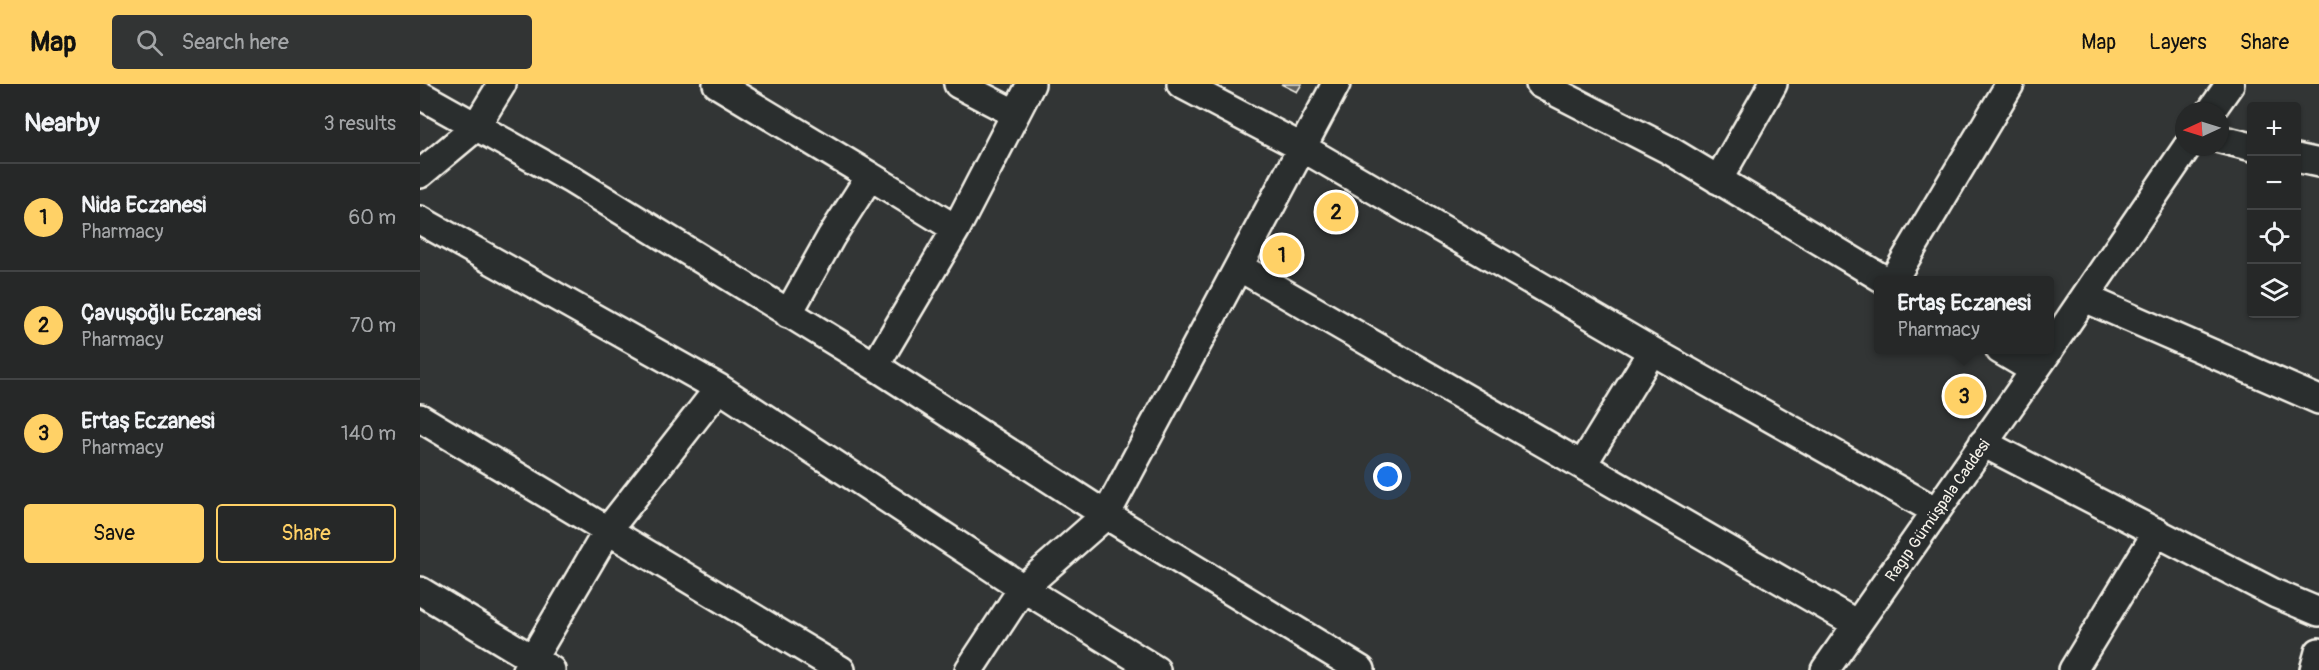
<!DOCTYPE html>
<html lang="en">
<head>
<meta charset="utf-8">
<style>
	:root { --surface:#262828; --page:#323434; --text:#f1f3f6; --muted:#a4a6a8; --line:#424445; --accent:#ffd166 }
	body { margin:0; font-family:Pangolin,sans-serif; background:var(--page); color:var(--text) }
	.controls { position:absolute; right:18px; top:18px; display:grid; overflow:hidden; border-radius:6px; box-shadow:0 2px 4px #0004 }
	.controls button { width:54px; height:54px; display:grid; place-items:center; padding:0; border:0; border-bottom:2px solid var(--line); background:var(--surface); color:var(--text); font:30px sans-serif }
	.compass { position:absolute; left:1755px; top:18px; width:54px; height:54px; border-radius:50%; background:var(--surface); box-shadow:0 2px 4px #0004; rotate:266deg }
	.you { position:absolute; left:968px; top:393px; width:21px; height:21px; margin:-15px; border:4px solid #fff; border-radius:50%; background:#1a73e8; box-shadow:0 0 0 9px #1a73e833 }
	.badge { display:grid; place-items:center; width:39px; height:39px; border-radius:50%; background:var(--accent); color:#111; font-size:20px; font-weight:700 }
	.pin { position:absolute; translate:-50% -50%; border:3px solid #fff; box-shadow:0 2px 6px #0006 }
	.popup { position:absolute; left:1454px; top:192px; width:180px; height:78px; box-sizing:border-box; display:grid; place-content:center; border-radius:6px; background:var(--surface); filter:drop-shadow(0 2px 4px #0005); font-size:20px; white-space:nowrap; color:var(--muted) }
	.popup b { font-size:22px; color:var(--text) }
	.popup::after { content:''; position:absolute; left:50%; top:100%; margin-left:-12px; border:12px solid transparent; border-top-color:var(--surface) }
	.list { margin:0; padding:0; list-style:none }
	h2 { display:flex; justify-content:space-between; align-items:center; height:78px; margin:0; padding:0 24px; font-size:26px }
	h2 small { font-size:20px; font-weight:400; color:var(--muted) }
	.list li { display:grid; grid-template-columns:39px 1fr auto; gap:18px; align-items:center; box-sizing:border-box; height:108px; padding:0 24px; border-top:2px solid var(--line) }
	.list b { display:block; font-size:22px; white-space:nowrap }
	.list p { margin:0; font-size:20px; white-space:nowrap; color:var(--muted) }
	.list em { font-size:20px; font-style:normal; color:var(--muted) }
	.actions { display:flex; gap:12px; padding:18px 24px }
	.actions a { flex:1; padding:14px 0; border:2px solid var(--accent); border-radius:6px; text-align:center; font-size:21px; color:var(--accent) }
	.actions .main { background:var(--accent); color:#111 }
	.icon { flex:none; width:33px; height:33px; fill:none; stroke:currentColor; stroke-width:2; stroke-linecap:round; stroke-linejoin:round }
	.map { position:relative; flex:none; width:1899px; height:586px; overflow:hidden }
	header { display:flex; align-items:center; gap:36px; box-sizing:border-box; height:84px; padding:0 30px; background:var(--accent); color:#111 }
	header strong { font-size:28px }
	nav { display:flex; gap:33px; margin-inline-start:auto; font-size:21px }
	.search { width:420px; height:54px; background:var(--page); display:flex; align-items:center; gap:15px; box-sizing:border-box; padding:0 21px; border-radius:6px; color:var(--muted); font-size:22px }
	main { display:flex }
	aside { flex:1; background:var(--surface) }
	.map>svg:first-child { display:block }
	.building { fill:#5f605f; stroke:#f4f1e8; stroke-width:1.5 }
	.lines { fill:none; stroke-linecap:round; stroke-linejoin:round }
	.minor-casing { stroke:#f4f1e8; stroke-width:32 }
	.minor { stroke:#2a2d2e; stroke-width:27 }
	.labels { text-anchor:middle; stroke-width:4.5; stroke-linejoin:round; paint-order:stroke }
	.street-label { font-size:16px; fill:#f4f1e8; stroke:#2a2d2e }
</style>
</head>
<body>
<header>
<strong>Map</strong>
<div class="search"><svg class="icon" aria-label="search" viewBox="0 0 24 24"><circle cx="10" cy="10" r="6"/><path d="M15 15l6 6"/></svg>Search here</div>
<nav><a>Map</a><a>Layers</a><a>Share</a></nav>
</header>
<main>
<aside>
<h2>Nearby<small>3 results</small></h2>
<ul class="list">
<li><span class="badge">1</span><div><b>Nida Eczanesi</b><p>Pharmacy</p></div><em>60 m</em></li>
<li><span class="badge">2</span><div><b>Çavuşoğlu Eczanesi</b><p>Pharmacy</p></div><em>70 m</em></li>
<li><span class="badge">3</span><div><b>Ertaş Eczanesi</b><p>Pharmacy</p></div><em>140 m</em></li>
</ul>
<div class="actions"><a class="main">Save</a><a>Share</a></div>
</aside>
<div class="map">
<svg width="1899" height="586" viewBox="0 0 1899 586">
	<rect width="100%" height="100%" fill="#323535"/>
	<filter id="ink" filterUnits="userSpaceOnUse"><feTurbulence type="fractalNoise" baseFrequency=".0167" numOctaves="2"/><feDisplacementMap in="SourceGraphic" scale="12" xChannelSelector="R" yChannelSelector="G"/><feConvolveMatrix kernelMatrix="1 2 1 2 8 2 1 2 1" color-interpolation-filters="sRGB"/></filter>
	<g filter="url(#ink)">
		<path class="building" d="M861,0H882L877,8Z"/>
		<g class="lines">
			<defs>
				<path id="minor" d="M297,0L450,92L411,153L368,230
					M538,0L594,29
					M761,0L883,64L1232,267L1516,427
					M1120,0L1249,66L1465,196
					M0,11L152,96L455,282L686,431L941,586
					M1791,27L1810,0
					M1800,55L1832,63
					M1876,74L1899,79
					M0,90L55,44L82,0
					M450,92L536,145
					M1298,96L1353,0
					M0,136L299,304L603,504L736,586
					M819,183L1437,540
					M1473,196L1590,0
					M1665,214L1899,316
					M1630,264L1767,63
					M1580,266L1614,286
					M455,282L536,145L611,0
					M0,334L421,586
					M1563,359L1856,510L1899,528
					M1163,380L1232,267
					M0,507L131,586
					M106,586L188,446L299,304
					M549,586L603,504L686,431L916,0
					M1405,586L1629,266
					M1653,586L1737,448
					M1894,586L1899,568"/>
			</defs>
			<use href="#minor" class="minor-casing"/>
			<use href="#minor" class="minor"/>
		</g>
	</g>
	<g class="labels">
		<g class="street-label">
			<text transform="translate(1517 426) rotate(-55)" y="6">Ragıp Gümüşpala Caddesi</text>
		</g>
	</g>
</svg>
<div class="controls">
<button>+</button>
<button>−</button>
<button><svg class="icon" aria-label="locate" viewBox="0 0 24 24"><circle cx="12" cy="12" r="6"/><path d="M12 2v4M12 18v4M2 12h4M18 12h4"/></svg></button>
<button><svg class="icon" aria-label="layers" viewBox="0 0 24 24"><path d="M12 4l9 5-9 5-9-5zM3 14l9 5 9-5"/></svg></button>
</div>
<svg class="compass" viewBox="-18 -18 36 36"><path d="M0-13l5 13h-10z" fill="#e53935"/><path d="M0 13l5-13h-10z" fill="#a4a6a8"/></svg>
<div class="you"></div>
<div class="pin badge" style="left:862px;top:171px">1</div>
<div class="pin badge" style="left:916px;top:128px">2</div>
<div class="pin badge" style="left:1544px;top:312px">3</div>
<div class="popup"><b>Ertaş Eczanesi</b>Pharmacy</div>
</div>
</main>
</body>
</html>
